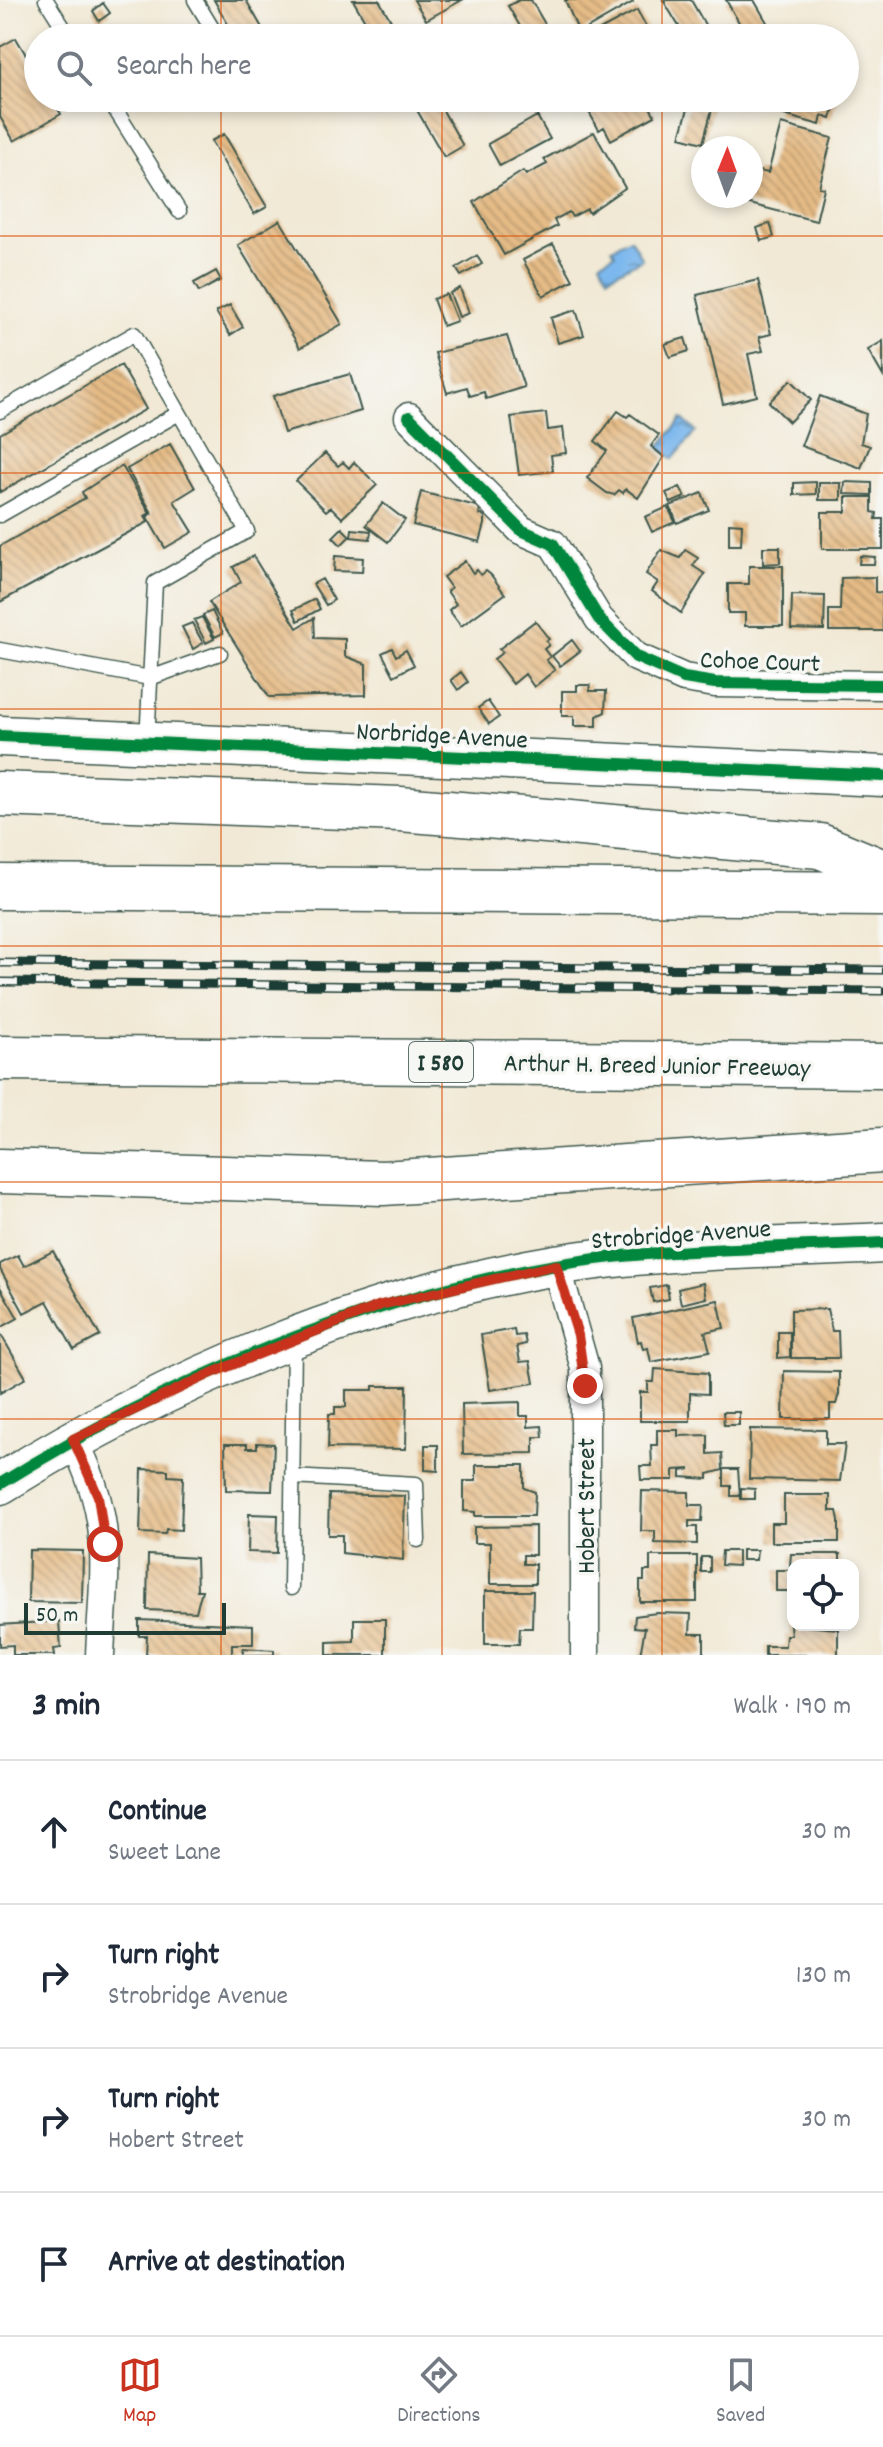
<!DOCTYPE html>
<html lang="en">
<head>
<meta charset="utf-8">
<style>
	:root { --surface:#fff; --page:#f2f2f3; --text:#1f2937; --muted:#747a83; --line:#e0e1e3; --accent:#c8321e }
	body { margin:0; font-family:Dekko,sans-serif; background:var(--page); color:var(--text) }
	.controls { position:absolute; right:24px; bottom:24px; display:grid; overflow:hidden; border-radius:16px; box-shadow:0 4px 12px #0003 }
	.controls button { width:72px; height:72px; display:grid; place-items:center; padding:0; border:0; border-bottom:2px solid var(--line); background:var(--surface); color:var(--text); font:40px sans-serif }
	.compass { position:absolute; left:691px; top:136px; width:72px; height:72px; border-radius:50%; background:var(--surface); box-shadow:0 4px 12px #0003; rotate:1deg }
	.scale { position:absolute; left:24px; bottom:20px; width:202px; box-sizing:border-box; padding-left:8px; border:4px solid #1f3d34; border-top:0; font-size:22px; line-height:28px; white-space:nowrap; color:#1f3d34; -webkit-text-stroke:6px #f6f6f2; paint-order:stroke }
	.stop { position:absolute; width:24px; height:24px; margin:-18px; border:6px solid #c8321e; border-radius:50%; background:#fff }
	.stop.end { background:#c8321e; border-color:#fff; box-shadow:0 2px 8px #0008 }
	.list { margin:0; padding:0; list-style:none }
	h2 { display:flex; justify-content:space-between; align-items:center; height:104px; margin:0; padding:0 32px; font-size:34px }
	h2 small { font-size:26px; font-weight:400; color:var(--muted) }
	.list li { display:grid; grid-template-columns:52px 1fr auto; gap:24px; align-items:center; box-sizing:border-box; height:144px; padding:0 32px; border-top:2px solid var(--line) }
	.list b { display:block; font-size:30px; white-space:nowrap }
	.list p { margin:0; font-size:26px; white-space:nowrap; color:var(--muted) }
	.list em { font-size:26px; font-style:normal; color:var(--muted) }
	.icon { flex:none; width:44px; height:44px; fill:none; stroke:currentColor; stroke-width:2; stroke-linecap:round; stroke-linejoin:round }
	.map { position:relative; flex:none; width:883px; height:1655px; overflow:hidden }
	.search { position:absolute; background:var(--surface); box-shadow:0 4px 12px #0003; left:24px; right:24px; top:24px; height:88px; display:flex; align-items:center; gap:20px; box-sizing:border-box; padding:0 28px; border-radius:44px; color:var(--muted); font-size:30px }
	.sheet { height:680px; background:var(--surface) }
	nav { display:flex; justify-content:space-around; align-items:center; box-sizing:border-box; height:112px; border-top:2px solid var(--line); background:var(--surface); font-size:22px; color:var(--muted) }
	nav a { display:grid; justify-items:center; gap:4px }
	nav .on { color:var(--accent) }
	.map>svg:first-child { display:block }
	.water { fill:url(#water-ripples); stroke:#4e7a90; stroke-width:2 }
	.building { fill:url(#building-back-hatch) }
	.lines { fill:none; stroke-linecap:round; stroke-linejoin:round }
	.lane-casing { stroke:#3e574c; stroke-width:17 }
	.street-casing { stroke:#3e574c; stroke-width:31 }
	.secondary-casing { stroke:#3e574c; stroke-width:43 }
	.highway-casing { stroke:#3e574c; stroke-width:47 }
	.lane { stroke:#fff; stroke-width:14 }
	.street { stroke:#fff; stroke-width:28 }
	.secondary { stroke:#fff; stroke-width:40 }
	.highway { stroke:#fff; stroke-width:44 }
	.rail-casing { stroke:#1f3d34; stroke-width:9 }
	.rail { stroke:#f6f6f2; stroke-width:6; stroke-dasharray:18; stroke-linecap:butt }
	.cycleway-casing { stroke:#f6f6f2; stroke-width:17 }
	.cycleway { stroke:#00873e; stroke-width:12 }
	.route { stroke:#c8321e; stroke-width:10 }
	.grid { fill:none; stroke:#de580e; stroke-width:2; stroke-opacity:0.55 }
	.labels { text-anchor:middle; stroke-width:7; stroke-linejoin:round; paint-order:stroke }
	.shield { fill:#f6f6f2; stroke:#60746d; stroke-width:2 }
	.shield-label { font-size:24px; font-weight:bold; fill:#1f3d34 }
	.street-label { font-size:26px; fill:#1f3d34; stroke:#f6f6f2 }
</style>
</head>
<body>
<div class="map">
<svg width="883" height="1655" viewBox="0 0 883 1655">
	<defs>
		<pattern id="water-ripples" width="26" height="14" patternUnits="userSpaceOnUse" patternTransform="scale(2)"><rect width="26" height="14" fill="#7cb7ed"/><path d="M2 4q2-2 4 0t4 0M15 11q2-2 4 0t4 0" fill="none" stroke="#6596c1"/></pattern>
		<pattern id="building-back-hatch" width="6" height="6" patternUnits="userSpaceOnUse" patternTransform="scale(2)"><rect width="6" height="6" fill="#e5bb86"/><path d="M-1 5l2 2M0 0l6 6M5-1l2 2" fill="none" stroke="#b9996e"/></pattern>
	</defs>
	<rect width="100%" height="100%" fill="#f6f6f2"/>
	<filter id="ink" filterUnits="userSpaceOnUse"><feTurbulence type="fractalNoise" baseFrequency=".0125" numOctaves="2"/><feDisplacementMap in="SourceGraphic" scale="16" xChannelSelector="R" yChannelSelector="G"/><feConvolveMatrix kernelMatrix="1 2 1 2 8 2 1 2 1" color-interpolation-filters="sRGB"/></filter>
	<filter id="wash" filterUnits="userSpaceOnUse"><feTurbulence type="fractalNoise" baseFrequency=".006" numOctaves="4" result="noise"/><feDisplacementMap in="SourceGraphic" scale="32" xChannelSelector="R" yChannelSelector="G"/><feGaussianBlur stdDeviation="1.8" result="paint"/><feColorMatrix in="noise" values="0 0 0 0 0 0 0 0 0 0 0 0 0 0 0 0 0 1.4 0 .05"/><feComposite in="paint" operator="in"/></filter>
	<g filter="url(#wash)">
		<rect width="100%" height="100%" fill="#f1e9d5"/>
		<path class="water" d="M630,238L642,259L608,277L600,262L615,254L612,248Z
			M682,419L696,431L673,459L659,447Z"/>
		<g id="blocks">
			<path class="building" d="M214,0H246L268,38H236Z
				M353,0H379L401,38H375Z
				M414,0H462L426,20Z
				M519,0H531L553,38H527L508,6Z
				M565,0H632L633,2L579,33Z
				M663,0H691L708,30L695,38H686Z
				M726,0H754L776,38H748Z
				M103,3L110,13L99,21L93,11Z
				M637,10L647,28L642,31L646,38H585Z
				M16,38L38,75V98H51L61,114L14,141L0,117V47Z
				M410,98H436L463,146L444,157Z
				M615,98H645L655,116L611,140L604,127L599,130L589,112Z
				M691,98H715L703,143L680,137Z
				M781,98H837L831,119L822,116L820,125L777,113Z
				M537,116L550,139L500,166L488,144Z
				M781,124L832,138L819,187L824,188L816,221L746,203L755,170L768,173Z
				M594,132L625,188L589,213L587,209L572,217L569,212L554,220L557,226L504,255L474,202L523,171L526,175L547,164L544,159Z
				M224,134L267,207L254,214L211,141Z
				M280,220L342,324L300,348L238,245Z
				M770,223L774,237L761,241L757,228Z
				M553,244L573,280L543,296L523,260Z
				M477,256L482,264L461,276L456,268Z
				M216,271L221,280L199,292L194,283Z
				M758,280L771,334L759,337L763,351L748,354L757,396L723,404L697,295Z
				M460,288L469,313L459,317L450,293Z
				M446,294L457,321L443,326L433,299Z
				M230,305L243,327L230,335L216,312Z
				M576,310L584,335L558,343L551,318Z
				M507,336L524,387L486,399L484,392L470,396L467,387L447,393L435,353Z
				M685,338L689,351L670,357L665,344Z
				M883,341V376L868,350Z
				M121,365L146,409L0,492V434Z
				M350,374L361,411L284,433L273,396Z
				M791,380L811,400L789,422L769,402Z
				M820,396L866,414L861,443L870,446L861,468L801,446Z
				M618,411L627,417L630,414L659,435L651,446L664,457L638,498L626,489L623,493L619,490L614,495L607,493L587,478L607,451L595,441Z
				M546,413L548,430L563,428L566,453L551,455L553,471L519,475L511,417Z
				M170,444L195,488L174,501L193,532L165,548L147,517L152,513L127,469Z
				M325,453L338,466L343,462L349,468L354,462L377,485L342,518L331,507L326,511L296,481Z
				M122,466L150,513L145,516L148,522L0,602V546L85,498L82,492Z
				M816,482V494L794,495V483Z
				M845,482L872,483V495L844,494Z
				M819,483H841V500H819Z
				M680,487L685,497L671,503L666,493Z
				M421,492L480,507L479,514L485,516V524L480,542L413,525Z
				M702,493L709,510L677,523L670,506Z
				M846,497H872V512L877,513L876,519H883V549H822V512H846Z
				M383,503L405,520L388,542L366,525Z
				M668,507L675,522L652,532L645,517Z
				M729,523L742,524L741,545H729Z
				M342,528L350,536L341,545L333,537Z
				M352,529L371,531L370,539L351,537Z
				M763,547H780V563L763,564Z
				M661,550L680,558L685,550L698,558L693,566L705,574L681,613L652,591L658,582L646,574Z
				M253,556L297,628L314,618L315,638L345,639V656L366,664V695L269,697L209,602L241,582L233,567Z
				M335,556L363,558L362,572L334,571Z
				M860,556L875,557L874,564H859Z
				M465,561L473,573L477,570L481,575L486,571L491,575L505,594L461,626L449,610L456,604L447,591L451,588L443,577Z
				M749,566H783V626H745V613H728V584H749Z
				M875,577V592L882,593L883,631H829V610H840L841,578Z
				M322,579L334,600L326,605L313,584Z
				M792,595L825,596L824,630L791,629Z
				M315,599L320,609L298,621L293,610Z
				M212,611L223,633L215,637L203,615Z
				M202,617L214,639L206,643L194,620Z
				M535,621L549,639L546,641L549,645L544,649L550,657L546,660L555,670L534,687L525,674L513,684L494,659L503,652L499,649Z
				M192,623L203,643L193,649L182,627Z
				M572,640L580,651L560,666L552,656Z
				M392,648L396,656L406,650L414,665L394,676L382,653Z
				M461,672L468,682L458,690L451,680Z
				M577,685H590V691H606L605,712L597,716V726H574V716H562V691H577Z
				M488,701L499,717L489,724L478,708Z
				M53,1251L100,1336L74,1350L47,1301L24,1313L0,1269V1264L18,1255L24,1266Z
				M703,1283L706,1298L681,1304L678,1289Z
				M667,1285L669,1299L653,1302L650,1288Z
				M0,1287L18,1318L0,1328Z
				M718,1300L724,1328L705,1332L710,1351L651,1362L648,1348L643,1349L641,1341L638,1342L633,1318Z
				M827,1309L832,1331H838L839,1358H791V1310Z
				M514,1329L515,1336L524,1335L526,1344L517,1346L520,1362L530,1361L534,1383L490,1390L481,1335Z
				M778,1332H790V1357L778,1358Z
				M0,1333L26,1378L0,1393Z
				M655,1369L708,1373V1394L690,1393V1421H640V1392H648V1382H654Z
				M784,1371L839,1372V1394L836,1404H830V1419H783Z
				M373,1386H407L406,1449L328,1448L329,1414H335V1407H346V1390H373Z
				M520,1402V1416H528V1427L542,1426L543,1437H534V1453L463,1454L462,1404Z
				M723,1412H739V1425H724Z
				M750,1429L826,1430V1444H845L840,1481L749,1479Z
				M657,1430H678V1436L708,1435V1454L722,1453L723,1470L708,1474V1479L681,1477V1471L690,1469L674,1470V1480H641L640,1466H652L651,1445H657Z
				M257,1443L274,1444L272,1491L226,1490L225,1444H247V1448H257Z
				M425,1445H438V1471L425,1470Z
				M476,1465H524V1488L535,1492L534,1516H475V1512L464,1511V1481H476Z
				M142,1469L168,1470V1476L183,1477L181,1530L166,1529L165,1534L140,1533Z
				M724,1469H738L740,1496H731V1486H724Z
				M741,1488L755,1489V1499H741Z
				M642,1491L689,1492V1505H703L702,1521H689V1527H697V1544L655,1543V1531H641Z
				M329,1494L405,1496L403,1560L342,1553V1535H328Z
				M784,1495H830V1511H837L839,1520V1542H771V1523H784Z
				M249,1514L278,1515L277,1553L248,1552Z
				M535,1526V1555H523V1564H535V1584H490V1543H474V1527Z
				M29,1550L83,1551L82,1603L28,1602Z
				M742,1550H757L756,1560H742Z
				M722,1551H738V1566L721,1565Z
				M791,1554H840V1565H790Z
				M148,1555L196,1558L197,1590H202L196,1612L147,1610Z
				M650,1556H697V1602H640V1581H644V1571H650Z
				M701,1557H710V1572H701Z
				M776,1570H793V1607H790V1591H776Z
				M485,1591H533L532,1628H520L519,1644H485Z
				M657,1613L691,1614L690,1634H704V1655H640L645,1628L634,1627L635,1616Z
				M789,1615H793V1625L838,1629V1655H765V1646H785L786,1635H791Z
				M354,1619H385V1655H327V1642L354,1641Z
				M139,1620L253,1625V1644H232V1655H146L147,1636H139Z
				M59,1621L61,1648L54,1649L55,1655H13V1645L0,1646V1625Z
				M243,1648L274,1650V1655H243Z"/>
		</g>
	</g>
	<g filter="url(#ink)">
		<use href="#blocks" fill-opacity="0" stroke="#3e574c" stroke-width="2"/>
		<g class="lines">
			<defs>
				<path id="lane" d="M46,0L70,38
					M195,0L218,38
					M108,98L179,211
					M0,411L134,334L247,531L155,583L147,742
					M0,515L179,413
					M0,650L150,678L220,653
					M292,1477L416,1484L418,1540
					M291,1588L294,1341"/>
				<path id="street" d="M409,417L521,530L553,544L599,619L636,657L684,678L715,683L883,685
					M556,1265L585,1368V1655
					M73,1439C115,1521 104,1567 100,1655"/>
				<path id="secondary" d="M0,736L883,776
					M0,1484C168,1380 360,1298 556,1265C663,1247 775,1249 883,1243"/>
				<path id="highway" d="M0,794L400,809L559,822L820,846L883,872
					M0,887L883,894
					M0,1058L883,1066
					M0,1171L383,1183L883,1150"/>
			</defs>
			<use href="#lane" class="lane-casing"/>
			<use href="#street" class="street-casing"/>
			<use href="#secondary" class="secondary-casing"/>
			<use href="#highway" class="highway-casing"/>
			<use href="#lane" class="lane"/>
			<use href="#street" class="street"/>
			<use href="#secondary" class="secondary"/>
			<use href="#highway" class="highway"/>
			<defs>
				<path id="rail" d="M0,963L883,970
					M0,982L883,991"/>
			</defs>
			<use href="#rail" class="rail-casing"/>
			<use href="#rail" class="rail"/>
			<defs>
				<path id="cycleway" d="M409,417L521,530L553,544L599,619L636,657L684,678L715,683L883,685
					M0,736L883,776
					M0,1484C168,1380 360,1298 556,1265C663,1247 775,1249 883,1243"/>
			</defs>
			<use href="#cycleway" class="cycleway-casing"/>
			<use href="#cycleway" class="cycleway"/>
		</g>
	</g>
	<g class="lines" filter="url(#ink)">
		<path class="route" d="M105,1544L98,1496L73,1439L212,1373L381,1305L556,1265L578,1335L585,1386"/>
	</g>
	<path class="grid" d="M221,0V38M442,0V38M662,0V38M221,98V1655M442,98V1655M662,98V1655M0,236H883M0,473H883M0,709H883M0,946H883M0,1182H883M0,1419H883"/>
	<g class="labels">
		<rect class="shield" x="409" y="1042" width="64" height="40" rx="6"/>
		<g class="shield-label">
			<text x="441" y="1070">I 580</text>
		</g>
		<g class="street-label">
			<text transform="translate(760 660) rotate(2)" y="9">Cohoe Court</text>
			<text transform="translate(442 734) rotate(3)" y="9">Norbridge Avenue</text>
			<text transform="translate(657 1064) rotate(1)" y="9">Arthur H. Breed Junior Freeway</text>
			<text transform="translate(681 1233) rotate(-4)" y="9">Strobridge Avenue</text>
			<text transform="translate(585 1506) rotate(-90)" y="9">Hobert Street</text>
		</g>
	</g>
</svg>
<div class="controls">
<button><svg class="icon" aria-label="locate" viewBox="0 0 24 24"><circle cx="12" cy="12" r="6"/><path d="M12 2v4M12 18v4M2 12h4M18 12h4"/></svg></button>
</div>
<svg class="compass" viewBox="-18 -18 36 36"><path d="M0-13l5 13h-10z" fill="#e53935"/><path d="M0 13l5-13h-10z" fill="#747a83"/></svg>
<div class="scale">50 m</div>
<div class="stop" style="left:105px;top:1544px"></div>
<div class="stop end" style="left:585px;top:1386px"></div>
<div class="search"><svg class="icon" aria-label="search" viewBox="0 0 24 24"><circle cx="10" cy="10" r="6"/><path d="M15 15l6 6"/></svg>Search here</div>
</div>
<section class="sheet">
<h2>3 min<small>Walk · 190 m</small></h2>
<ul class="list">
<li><svg class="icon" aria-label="ahead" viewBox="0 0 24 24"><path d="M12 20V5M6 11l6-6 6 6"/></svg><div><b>Continue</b><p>Sweet Lane</p></div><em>30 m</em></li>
<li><svg class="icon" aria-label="right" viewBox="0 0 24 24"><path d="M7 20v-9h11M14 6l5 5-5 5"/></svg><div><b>Turn right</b><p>Strobridge Avenue</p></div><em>130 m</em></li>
<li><svg class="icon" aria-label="right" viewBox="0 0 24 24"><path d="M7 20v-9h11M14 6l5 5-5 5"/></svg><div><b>Turn right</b><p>Hobert Street</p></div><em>30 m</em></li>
<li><svg class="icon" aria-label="arrive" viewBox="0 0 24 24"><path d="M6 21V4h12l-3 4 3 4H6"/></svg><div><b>Arrive at destination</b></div></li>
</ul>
</section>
<nav>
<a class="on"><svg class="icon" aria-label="map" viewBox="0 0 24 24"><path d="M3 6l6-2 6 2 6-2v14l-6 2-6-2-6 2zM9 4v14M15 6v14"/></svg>Map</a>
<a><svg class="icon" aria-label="directions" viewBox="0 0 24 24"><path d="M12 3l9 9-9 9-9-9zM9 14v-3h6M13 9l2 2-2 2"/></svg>Directions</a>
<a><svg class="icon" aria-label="saved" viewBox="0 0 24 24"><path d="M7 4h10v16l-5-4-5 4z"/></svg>Saved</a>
</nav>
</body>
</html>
